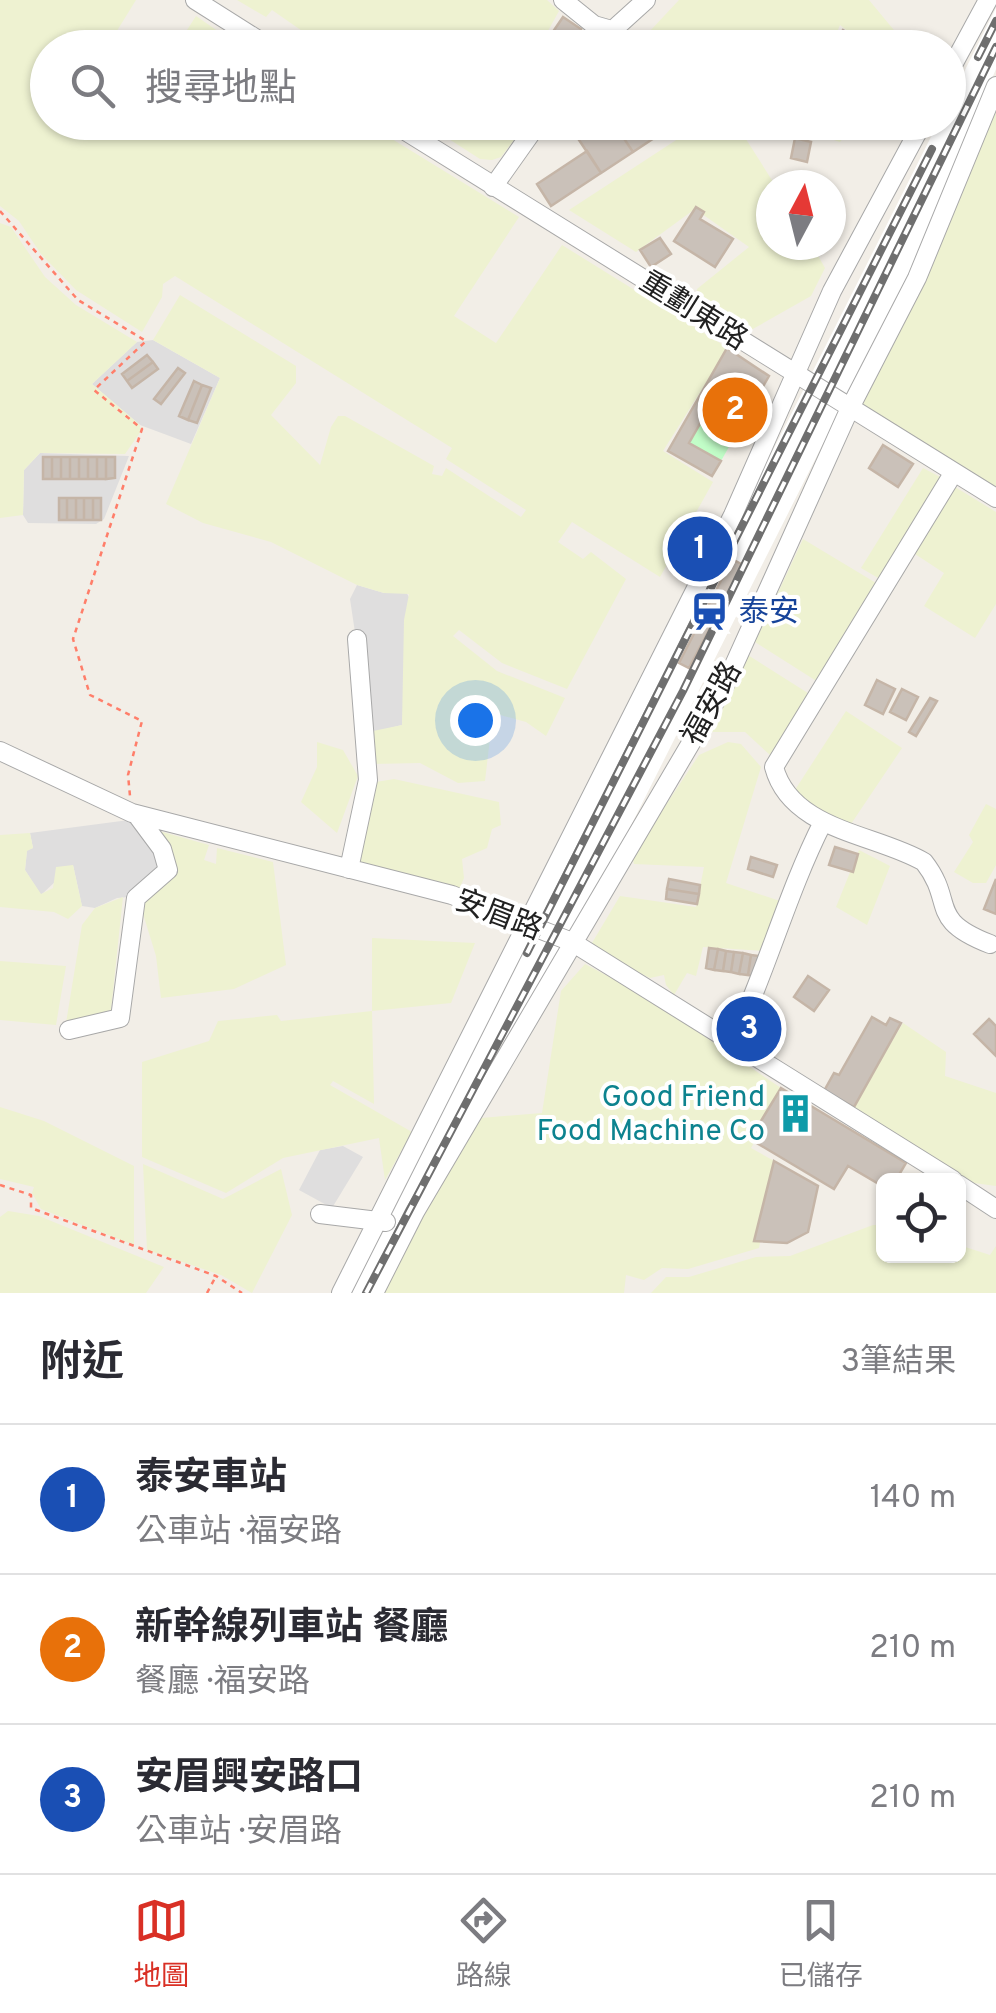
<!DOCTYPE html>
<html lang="zh-TW">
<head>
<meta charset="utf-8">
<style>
	:root { --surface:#fff; --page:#f7f7f7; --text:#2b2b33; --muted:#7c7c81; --line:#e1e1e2; --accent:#d93025 }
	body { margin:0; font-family:Overpass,"Noto Sans TC",sans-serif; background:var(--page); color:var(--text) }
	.controls { position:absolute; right:30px; bottom:30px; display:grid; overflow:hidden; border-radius:15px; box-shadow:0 2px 8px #0004 }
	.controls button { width:90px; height:90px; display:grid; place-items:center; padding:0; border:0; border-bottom:2px solid var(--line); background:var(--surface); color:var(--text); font:50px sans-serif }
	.compass { position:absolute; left:756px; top:170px; width:90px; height:90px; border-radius:50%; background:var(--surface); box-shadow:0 2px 8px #0004; rotate:7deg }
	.you { position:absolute; left:475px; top:720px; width:35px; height:35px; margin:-25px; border:8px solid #fff; border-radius:50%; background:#1a73e8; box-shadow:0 0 0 15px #1a73e833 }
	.badge { display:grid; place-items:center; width:65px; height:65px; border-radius:50%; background:var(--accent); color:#fff; font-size:32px; font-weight:700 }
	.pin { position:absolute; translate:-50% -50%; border:5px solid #fff; box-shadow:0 2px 10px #0006 }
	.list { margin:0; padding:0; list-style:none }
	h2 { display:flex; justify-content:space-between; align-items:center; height:130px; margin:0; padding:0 40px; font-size:42px }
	h2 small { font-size:32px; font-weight:400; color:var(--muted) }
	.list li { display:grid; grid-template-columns:65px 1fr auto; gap:30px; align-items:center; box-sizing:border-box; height:150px; padding:0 40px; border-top:2px solid var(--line) }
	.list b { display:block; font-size:38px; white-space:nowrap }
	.list p { margin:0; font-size:32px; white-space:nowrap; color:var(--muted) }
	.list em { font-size:32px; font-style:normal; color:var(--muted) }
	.icon { flex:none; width:55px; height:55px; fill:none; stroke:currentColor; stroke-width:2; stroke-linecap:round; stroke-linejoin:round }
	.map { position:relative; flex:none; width:996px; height:1293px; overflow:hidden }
	.search { position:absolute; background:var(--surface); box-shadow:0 2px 8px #0004; left:30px; right:30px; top:30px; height:110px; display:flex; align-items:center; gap:25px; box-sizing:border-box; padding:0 35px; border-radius:55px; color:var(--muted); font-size:38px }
	.sheet { height:580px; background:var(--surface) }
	nav { display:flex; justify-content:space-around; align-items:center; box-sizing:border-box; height:140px; border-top:2px solid var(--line); background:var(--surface); font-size:28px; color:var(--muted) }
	nav a { display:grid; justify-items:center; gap:5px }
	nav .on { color:var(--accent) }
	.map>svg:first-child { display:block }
	.residential { fill:#dfdede }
	.farmland { fill:#eef2d1 }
	.park { fill:#c2fec8 }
	.pier { fill:#fff }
	.building { fill:#cac1b9; stroke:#c5b5a7; stroke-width:2.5 }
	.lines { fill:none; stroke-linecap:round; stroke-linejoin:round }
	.minor-casing { stroke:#a8a8a8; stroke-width:20 }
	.path { stroke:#ff7e6a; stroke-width:2.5; stroke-dasharray:5 5; stroke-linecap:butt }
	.minor { stroke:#fff; stroke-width:18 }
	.rail-casing { stroke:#6f6f6f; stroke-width:8 }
	.rail { stroke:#fff; stroke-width:4; stroke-dasharray:11; stroke-linecap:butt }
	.labels { text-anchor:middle; stroke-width:8; stroke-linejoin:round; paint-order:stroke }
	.street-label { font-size:30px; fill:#212121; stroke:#fff }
	.transit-label { font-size:30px; fill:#164399; stroke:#fff; text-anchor:start }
	.culture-label { font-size:30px; fill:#0d838f; stroke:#fff; text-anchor:end }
</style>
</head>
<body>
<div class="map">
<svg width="996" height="1293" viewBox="0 0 996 1293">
	<rect width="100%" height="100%" fill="#f2eee7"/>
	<path class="residential" d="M153,340L220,378L191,444L140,425L92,384L137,342Z
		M40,453L129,456L104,519L96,524L28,523L23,515L24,470Z
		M357,585L384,593L405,590L411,601L402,725L370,733L350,599Z
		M129,820L156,832L167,869L141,896L117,898L95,908L82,906L73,865L41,895L25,870L27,850L33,848L30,833Z
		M343,1146L363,1157L332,1208L299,1190L320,1150Z"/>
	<path class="farmland" d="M0,0H136L107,47L48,48V122L366,123L519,217L454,316L496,343L562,245L728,348L663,451L713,482L660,577L572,522L558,542L583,559L591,552L626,579L567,689L502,663L459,630L453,636L497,671L565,698L546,736L526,722L493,713L485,781L458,783L420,763L372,764L373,731L402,725L404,620L409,594L384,593L357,585L271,542L203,523L166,504L220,378L153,340L180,295L296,366V383L271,415L320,465L331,427L338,416H345L434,466L432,474L442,476L446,468L521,517L526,510L446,459L452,448L175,276L163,284L162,297L142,332L76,290L41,254L19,221L0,206Z
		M237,0H547L559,11L539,47L316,48L318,42L272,10L266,17Z
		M679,0H869L908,47H867L840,25L831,47H635Z
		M196,16L241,47H176Z
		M996,76V492L860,407Z
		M424,123H527L501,157L492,160L480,159Z
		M689,123L744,136L775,185H771V245H812L825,268L811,296L751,330L697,297V289L749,247L695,209L636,252L569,210L690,131Z
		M781,123H855L840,142Z
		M0,223L11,227L45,277L76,305L137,342L92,384L140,425L141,431L125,454L40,453L24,470L23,515L0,518Z
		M923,468L946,480L885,582L861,568Z
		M955,487L996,512V604L975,638L924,606L944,573L915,554Z
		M803,539L881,586L818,682L755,642Z
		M740,650L811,695L770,755L745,732H705Z
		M846,711L902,748L849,827L819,816L793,793Z
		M317,742L343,750L358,776L337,833L301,802L317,767Z
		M728,742L741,744L761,767L726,883L786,903L764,951L703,947L696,976L687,973L674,995L666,985L664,975L650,978L589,948L620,896L696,907L704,867L634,864L632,856L699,755Z
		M394,779L499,802L501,825L492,829L487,848L462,859L464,878L457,894L354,864L370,783Z
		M986,804L996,809V865L986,883H973L954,872L973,842L969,835Z
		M159,831L209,845L204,860L216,864L217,848L273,862L286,965L234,989L161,998L156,956L140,904L165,875Z
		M30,833L33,848L27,851L25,870L41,894L53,888L56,867L73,865L82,906L68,919L54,912L0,907V835Z
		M859,850L890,866L867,925L836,907Z
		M123,897L111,1010L66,1023L82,925L95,908Z
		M372,938L475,943L451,1003L372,1011L374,1104L333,1081L330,1085L412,1132L385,1180L379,1138L283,1158L226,1193L142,1157V1062L209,1041L218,1021L277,1015L281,1021L372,1011Z
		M0,961L66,966L56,1025L0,1020Z
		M585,964L640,993L784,1090L751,1148L776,1162L759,1248L688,1269L662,1268L644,1280L626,1275L624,1293H382L460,1132L468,1136L481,1118L542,1113L561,991Z
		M903,1023L946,1052L945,1076L996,1093V1186L974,1183L851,1110Z
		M0,1107L44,1121L134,1166V1245L41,1209L32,1193L34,1187L0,1179Z
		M143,1164L223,1199L281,1169L292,1215L252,1293L221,1275L147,1250Z
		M8,1211L39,1216L164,1267L146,1293H0V1217Z
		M873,1225H883L884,1256H958L959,1245L990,1255L996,1246V1293H651L666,1277H689L756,1257L790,1256Z"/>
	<path class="park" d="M725,380L743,397L748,391L757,397L721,461L689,443Z"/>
	<path class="pier" d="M996,8V69L915,261L595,897L472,1091L370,1293H348L938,123L948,122L949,102Z"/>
	<path class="building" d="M563,17L581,29L568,48H554L546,42Z
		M843,30L854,38L848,48L835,42Z
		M567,122H613L633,152L601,173Z
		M613,122H657L663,132L633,152Z
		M795,138L811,142L807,162L791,158Z
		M587,151L601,173L551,206L537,184Z
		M696,207L704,212L700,219L733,239L715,267L674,241Z
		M660,238L671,254L651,267L640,250Z
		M727,348L769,376L757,397L748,391L744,398L725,380L689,443L721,461L712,476L668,451Z
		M147,355L153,362L127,381L122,374Z
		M153,362L158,369L132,388L127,381Z
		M178,368L185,373L161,404L154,399Z
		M194,381L202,385L188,420L179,416Z
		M202,385L211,388L197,423L188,420Z
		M883,445L913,464L898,487L869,468Z
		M43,457H52V479H43Z
		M52,457H61V479H52Z
		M61,457H70V479H61Z
		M70,457H79V479H70Z
		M79,457H88V479H79Z
		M88,457H97V479H88Z
		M97,457H106V479H97Z
		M106,457H115V478L106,479Z
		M59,498H67V520H59Z
		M67,498H76V520H67Z
		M76,498H84V520H76Z
		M84,498H93V520H84Z
		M93,498H101V520H93Z
		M732,559L743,565L689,668L679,663Z
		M877,680L895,689L883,714L865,705Z
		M902,689L918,697L906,720L890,712Z
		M930,698L937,701L916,736L909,732Z
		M835,847L858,854L853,872L829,865Z
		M751,857L777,865L773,877L748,869Z
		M669,879L700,885L699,894L667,889Z
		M996,879V914L984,909Z
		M667,889L699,894L697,904L666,899Z
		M709,948L718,949L714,970L706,968Z
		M718,949L726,951L723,971L714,970Z
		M726,951L734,952L731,972L723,971Z
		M734,952L743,953L739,974L731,972Z
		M743,953L751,955L748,975L739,974Z
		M751,955L759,956L756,976L748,975Z
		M808,976L829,990L814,1011L794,997Z
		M872,1017L886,1025L890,1018L901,1023L854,1107L824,1091L834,1073L839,1075Z
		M989,1019L996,1026V1056L974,1034Z
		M781,1088L906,1163L896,1180H884V1187L848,1166L834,1189L750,1139Z
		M774,1161L818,1186L808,1232L787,1243L754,1241Z"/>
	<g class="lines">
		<defs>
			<path id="minor" d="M195,0L271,48
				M563,0L594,25L615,31
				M593,48L646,0
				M948,74L988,0
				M391,122L996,498
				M493,187L539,122
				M954,472L774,767C791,831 877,834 924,862C956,903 926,919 990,944
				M0,751L132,813L452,895L572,942L953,1180
				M349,869L368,780L357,639
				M69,1030L120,1018L136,898L168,870L162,849L136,814
				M733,1042C767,970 787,893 823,822
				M958,1184L996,1209
				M320,1214L386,1222
				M341,1293L733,515L832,291L923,122
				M374,1293L415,1212L725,685L850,408L917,278L996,86"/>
		</defs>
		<use href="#minor" class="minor-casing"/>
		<path class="path" d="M0,211L78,300L146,341L94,390L142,429L73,639L90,695L142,721L128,775L130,796
			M0,1185L31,1195V1208L216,1276L242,1293
			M207,1293L215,1278"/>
		<use href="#minor" class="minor"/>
		<defs>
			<path id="rail" d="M978,57L996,21
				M527,953L932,149
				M366,1293L683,691L996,47"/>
		</defs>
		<use href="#rail" class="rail-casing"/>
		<use href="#rail" class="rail"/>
	</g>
	<defs>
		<symbol id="station-bare" viewBox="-9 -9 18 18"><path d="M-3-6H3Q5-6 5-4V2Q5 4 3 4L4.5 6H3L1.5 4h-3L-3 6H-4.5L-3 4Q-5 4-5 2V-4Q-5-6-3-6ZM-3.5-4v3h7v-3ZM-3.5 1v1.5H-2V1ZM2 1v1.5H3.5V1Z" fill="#1a4fb4" stroke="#fff" stroke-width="2.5" paint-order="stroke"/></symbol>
		<symbol id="building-bare" viewBox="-9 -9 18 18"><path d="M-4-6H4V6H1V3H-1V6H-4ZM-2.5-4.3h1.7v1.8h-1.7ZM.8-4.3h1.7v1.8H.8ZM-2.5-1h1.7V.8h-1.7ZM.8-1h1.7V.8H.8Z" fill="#0f9aa8" stroke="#fff" stroke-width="2.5" paint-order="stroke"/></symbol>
	</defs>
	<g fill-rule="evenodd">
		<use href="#station-bare" x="682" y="584" width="55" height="55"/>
		<use href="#building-bare" x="768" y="1086" width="55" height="55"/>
	</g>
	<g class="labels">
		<g class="street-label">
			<text transform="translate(694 310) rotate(32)" y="10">重劃東路</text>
			<text transform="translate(711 703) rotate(-61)" y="10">福安路</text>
			<text transform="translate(499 914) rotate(21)" y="10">安眉路</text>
		</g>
		<g class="transit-label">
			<text x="739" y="621">泰安</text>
		</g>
		<g class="culture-label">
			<text x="765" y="1106">Good Friend<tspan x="765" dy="34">Food Machine Co</tspan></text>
		</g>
	</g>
</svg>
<div class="controls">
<button><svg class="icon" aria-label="locate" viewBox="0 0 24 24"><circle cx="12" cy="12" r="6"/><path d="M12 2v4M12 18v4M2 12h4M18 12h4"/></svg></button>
</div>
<svg class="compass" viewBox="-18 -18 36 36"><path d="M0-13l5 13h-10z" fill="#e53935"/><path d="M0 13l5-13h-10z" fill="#7c7c81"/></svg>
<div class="you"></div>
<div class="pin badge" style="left:700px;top:549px;background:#1a4fb4">1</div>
<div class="pin badge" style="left:735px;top:410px;background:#e8710a">2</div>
<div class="pin badge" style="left:749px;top:1029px;background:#1a4fb4">3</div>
<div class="search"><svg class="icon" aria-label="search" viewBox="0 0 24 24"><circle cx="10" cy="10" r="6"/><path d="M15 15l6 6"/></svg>搜尋地點</div>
</div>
<section class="sheet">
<h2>附近<small>3筆結果</small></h2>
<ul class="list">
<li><span class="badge" style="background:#1a4fb4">1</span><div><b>泰安車站</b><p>公車站 · 福安路</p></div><em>140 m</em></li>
<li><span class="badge" style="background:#e8710a">2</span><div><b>新幹線列車站 餐廳</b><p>餐廳 · 福安路</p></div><em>210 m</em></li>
<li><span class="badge" style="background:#1a4fb4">3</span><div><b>安眉興安路口</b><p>公車站 · 安眉路</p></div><em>210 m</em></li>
</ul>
</section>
<nav>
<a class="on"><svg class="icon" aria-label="map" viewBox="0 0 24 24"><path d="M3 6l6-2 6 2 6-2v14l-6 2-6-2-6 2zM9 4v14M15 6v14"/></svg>地圖</a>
<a><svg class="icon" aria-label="directions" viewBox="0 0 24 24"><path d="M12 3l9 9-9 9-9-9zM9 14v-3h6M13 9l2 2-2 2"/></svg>路線</a>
<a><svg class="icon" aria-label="saved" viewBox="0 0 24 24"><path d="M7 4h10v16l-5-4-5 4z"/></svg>已儲存</a>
</nav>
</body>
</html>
